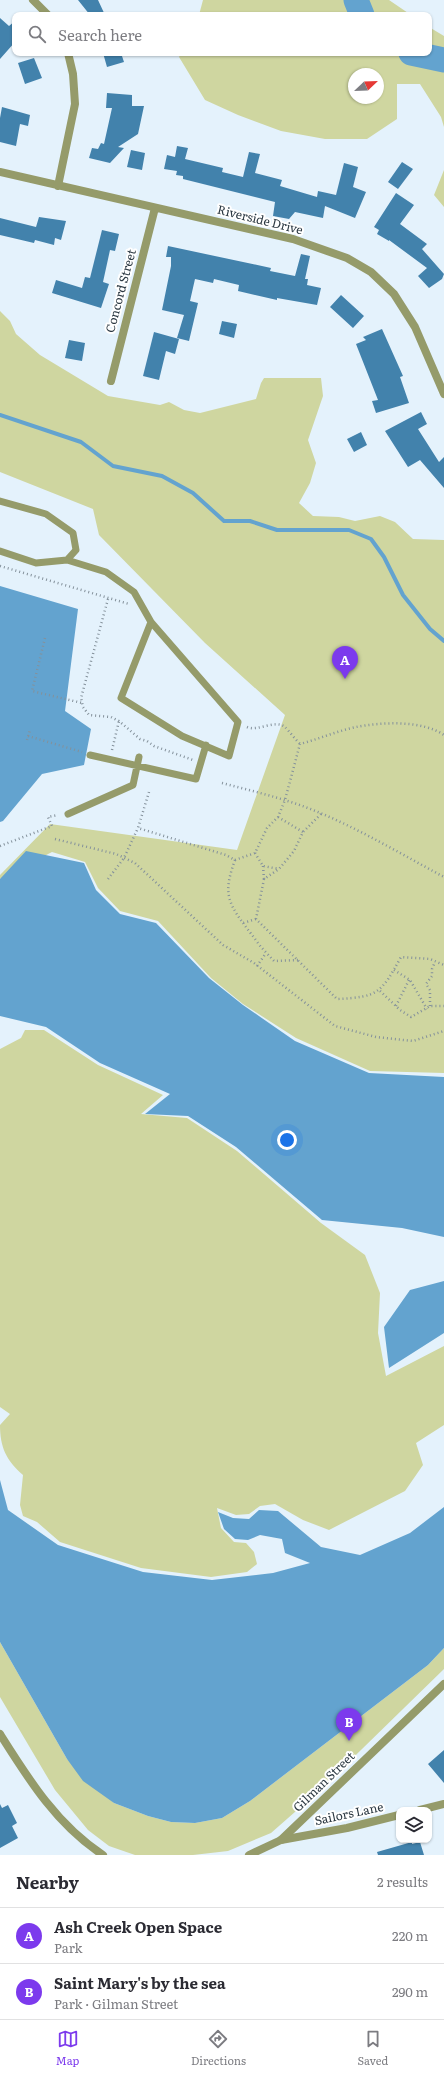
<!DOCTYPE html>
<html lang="en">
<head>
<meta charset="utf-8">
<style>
	:root { --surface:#fff; --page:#f7f7f7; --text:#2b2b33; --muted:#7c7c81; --line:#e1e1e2; --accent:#7c3aed }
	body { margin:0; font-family:Literata,serif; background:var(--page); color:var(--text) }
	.controls { position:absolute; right:12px; bottom:12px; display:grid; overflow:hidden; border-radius:8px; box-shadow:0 1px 3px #0004 }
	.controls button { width:36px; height:36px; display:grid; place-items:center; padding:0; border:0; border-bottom:1px solid var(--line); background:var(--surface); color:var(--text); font:20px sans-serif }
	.compass { position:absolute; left:348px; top:68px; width:36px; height:36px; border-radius:50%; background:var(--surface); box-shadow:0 1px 3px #0004; rotate:67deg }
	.you { position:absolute; left:287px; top:1140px; width:14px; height:14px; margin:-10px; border:3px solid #fff; border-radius:50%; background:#1a73e8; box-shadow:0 0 0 6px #1a73e833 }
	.badge { display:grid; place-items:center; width:26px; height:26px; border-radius:50%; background:var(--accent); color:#fff; font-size:13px; font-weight:700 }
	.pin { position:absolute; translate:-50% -33px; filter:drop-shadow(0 1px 2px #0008) }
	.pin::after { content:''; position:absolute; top:21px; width:14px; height:12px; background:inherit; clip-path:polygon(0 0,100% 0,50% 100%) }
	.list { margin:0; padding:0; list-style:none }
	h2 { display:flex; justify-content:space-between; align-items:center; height:52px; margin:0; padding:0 16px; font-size:17px }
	h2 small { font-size:13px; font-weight:400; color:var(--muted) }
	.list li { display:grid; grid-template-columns:26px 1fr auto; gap:12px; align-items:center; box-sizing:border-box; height:56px; padding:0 16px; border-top:1px solid var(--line) }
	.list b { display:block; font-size:15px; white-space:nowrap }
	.list p { margin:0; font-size:13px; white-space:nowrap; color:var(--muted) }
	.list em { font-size:13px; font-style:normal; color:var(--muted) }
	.icon { flex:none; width:22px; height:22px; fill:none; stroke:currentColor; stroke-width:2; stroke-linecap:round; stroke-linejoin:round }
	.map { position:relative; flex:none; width:444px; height:1855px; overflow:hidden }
	.search { position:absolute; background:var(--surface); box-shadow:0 1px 3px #0004; left:12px; right:12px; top:12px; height:44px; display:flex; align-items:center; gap:10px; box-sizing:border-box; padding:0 14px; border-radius:8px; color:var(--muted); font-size:15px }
	.sheet { height:164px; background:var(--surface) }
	nav { display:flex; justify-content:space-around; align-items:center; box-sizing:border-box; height:56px; border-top:1px solid var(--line); background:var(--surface); font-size:11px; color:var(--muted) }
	nav a { display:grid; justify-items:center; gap:2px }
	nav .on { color:var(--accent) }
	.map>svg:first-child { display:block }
	.green { fill:#cfd6a0; fill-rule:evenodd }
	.water { fill:#63a3cf }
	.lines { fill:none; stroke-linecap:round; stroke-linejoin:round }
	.stream { stroke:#63a3cf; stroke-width:4 }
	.river { stroke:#63a3cf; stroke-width:25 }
	.building { fill:#4282ac }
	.path { stroke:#84919b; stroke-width:2.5; stroke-dasharray:1 3; stroke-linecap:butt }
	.service { stroke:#959b6a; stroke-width:7 }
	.minor { stroke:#959b6a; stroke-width:8 }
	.tertiary { stroke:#959b6a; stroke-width:8 }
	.labels { text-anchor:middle; stroke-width:4; stroke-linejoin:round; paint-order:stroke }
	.street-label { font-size:12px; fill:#2b3842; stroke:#fff }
</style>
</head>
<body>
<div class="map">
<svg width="444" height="1855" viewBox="0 0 444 1855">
	<rect width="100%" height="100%" fill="#e4f2fc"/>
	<path class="green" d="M203,0H389L411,15H199Z
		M429,27L444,36V127L441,117L420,84H397V119L367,139H325L281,131L238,115L205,100L179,57L181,53H429ZM354,74H378V98H354Z
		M444,170V207L434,195Z
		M0,311L10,321L16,334L40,355L108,396L160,405L169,402L184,410L200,413L256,399L261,383L264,378H321L323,396L308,440L316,463L310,483L299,503L313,516L339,517L355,521L380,516L395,522L413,539L444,540V1073L370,1071L296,1038L243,1004L211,978L158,921L120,911L98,888L85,862L52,852L0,879V875L50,824L237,850L285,715L205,643L99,535L93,509L0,472Z
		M25,1030H44L98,1065L163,1095L141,1114L187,1118L237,1151L321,1223L365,1255L380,1293L378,1333L386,1376L444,1346V1425L416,1443L423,1465L405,1491L329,1530L303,1520L275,1504L260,1506L249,1514L236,1515L217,1508L221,1528L234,1542L246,1543L254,1552L257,1564L247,1572L211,1577L141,1568L60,1542L37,1522L23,1516L20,1505L23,1475C6,1460 0,1447 0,1425L10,1414L0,1407V1049L21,1038Z
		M0,1642L67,1759L114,1803L148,1816L171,1822L195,1823L222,1818L250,1801L428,1665L444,1648V1669L320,1790L271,1833L228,1851L193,1855H135L109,1846L88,1830L55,1790L0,1697Z"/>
	<path class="water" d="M0,586L78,609L65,711L91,729L84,765L42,774L3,821L0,822Z
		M26,851L84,863L96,890L120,914L156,923L209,978L243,1005L295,1041L369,1073L444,1077V1237L402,1228L322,1220L236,1147L188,1116L145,1114L170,1094L100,1063L46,1027L0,1016V879Z
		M444,1281V1333L389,1368L384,1327L410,1290Z
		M0,1480L8,1510L58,1545L143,1572L212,1580L273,1573L310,1563L285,1553L282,1539L260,1535L248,1540L235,1539L224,1529L218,1512L233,1518L249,1519L259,1510L278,1511L321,1547L360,1555L410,1533L444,1507V1648L428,1665L250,1801L222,1818L195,1823L171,1822L148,1816L114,1803L83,1781L67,1759L0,1642Z"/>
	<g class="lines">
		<path class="stream" d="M0,415L81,442L113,466L162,476L193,493L224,521H250L277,530H349L371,539L384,557L403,595L430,629L444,641"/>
		<path class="river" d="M356,0L362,15
			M411,53L444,60"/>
	</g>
	<path class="building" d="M78,0H98L105,15H90Z
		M0,18L9,26L15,21V42L0,59Z
		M103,53H121L124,62L107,67Z
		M34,58L42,78L25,84L18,63Z
		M107,93L132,95V106H144L138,134L118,147L124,148L110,163L89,158L92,148L98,149L101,143L104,144L112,108H106Z
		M2,107L30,115L28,126L20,124L16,146L0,142V118Z
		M177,146L188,148L185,159L223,168L222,172L243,177L249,152L260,154L255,173L282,180L280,186L317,197L318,191L336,195L344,163L358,167L353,187L366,192L355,218L325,206L323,218L295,212L289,219L273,216L275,202L183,179V176L176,175L177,171L164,169L167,155L175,157Z
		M131,150L145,153L142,170L127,167Z
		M402,162L413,169L398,189L388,182Z
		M396,193L414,205L400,224L427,244L422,249L444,274L442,279L429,288L418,276L427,268L389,240V241L377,234L379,230L374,227Z
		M39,217L66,221L61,240L55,238L54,245L35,240L34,243L0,235V218L36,227Z
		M102,230L119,234L115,251L110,250L103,282L109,284L101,308L52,293L56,280L82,288L85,277L90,278Z
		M168,246L271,268L270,271L295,276L301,254L310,256L305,279H308L307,285L321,288L317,305L277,298V300L238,291L239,285L214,279L213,283L195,279L190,301L198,303L189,341L177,338L184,315L162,310L171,266V257H166Z
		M341,295L364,316L353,328L330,307Z
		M222,321L237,324L234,338L219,334Z
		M382,329L403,376L400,377L409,403L376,413L372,401L378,400L356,344L366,340L363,337Z
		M154,332L179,339L175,354L166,351L159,380L143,376Z
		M69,340L85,343L82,361L65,358Z
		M421,412L427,424L418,429L439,462L444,457V488L420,460L408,467L385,431Z
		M361,432L367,445L354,452L347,439Z
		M444,1750V1783L428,1764Z
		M0,1804L2,1808L8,1805L17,1823L12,1826L18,1838L0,1848Z
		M412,1842V1844L420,1842L424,1855H378L377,1852Z"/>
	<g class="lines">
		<path class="path" d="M0,566L129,604
			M108,599L81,698L83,707L89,715L111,717L119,721L140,739L147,741L154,746L193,760
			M45,638L32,691L82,703
			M247,727C258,732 275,719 285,727C288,730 296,740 300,744
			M28,736L82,752
			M27,740L30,730
			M112,750L119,721
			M222,783C252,791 283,798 313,810C358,828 401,854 444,877
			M149,792L138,828L226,855L235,860L255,853L267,828L278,817L285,800L300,744C319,739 337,731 356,727C382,722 422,720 444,735
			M321,814L303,832L294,851L279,869L264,879L256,919L337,999C379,997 381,993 401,957L430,959L444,965
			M278,817L303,832
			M55,839L116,854L135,863L223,945L254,963L335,1026L376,1037L413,1041L444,1031
			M0,846L52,826L48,817L58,815
			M255,853L263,866L279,869
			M235,860C225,888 225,899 243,923L256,919
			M263,866L264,879
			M108,879L124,858L138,828
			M243,923L261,947L274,961L298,960
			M257,966L266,953
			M394,970L410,980L427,1009
			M380,991L400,1010L411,1017L430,1006H444
			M396,1006L409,980
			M430,1006V990L426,984L432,976V969L435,962"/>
		<path class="service" d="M0,501L46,514L73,533L76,550L67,560
			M0,551L36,563L67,560L106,572L134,592L151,622L238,722L229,756L182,736L121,698L151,622
			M90,755L196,779L206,745
			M68,814L133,785L139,757"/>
		<path class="minor" d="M33,0L48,15
			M0,172L293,239L347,258L371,272L394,294L415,327L444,394
			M58,186L75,104L73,74L68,53
			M111,381L155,208
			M420,1810L444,1804
			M281,1840L347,1828L399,1815"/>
		<path class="tertiary" d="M0,1734C29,1780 57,1825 103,1855
			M249,1855L281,1840L444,1684"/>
	</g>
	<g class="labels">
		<g class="street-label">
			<text transform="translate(260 220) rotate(14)" y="4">Riverside Drive</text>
			<text transform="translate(121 291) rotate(-75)" y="4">Concord Street</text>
			<text transform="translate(324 1782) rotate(-44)" y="4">Gilman Street</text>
			<text transform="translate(349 1814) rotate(-12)" y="4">Sailors Lane</text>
		</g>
	</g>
</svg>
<div class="controls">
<button><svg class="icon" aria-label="layers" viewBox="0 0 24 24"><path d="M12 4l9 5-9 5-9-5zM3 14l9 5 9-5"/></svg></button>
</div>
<svg class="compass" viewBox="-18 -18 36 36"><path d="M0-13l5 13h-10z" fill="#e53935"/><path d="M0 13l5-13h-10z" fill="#7c7c81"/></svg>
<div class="you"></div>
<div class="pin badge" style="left:345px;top:679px">A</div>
<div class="pin badge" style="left:349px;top:1741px">B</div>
<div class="search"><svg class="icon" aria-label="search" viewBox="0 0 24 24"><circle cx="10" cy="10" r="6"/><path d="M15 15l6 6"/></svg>Search here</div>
</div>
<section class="sheet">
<h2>Nearby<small>2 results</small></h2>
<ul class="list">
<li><span class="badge">A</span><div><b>Ash Creek Open Space</b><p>Park</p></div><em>220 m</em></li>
<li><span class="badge">B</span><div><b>Saint Mary's by the sea</b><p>Park · Gilman Street</p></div><em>290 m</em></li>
</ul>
</section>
<nav>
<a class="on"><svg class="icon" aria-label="map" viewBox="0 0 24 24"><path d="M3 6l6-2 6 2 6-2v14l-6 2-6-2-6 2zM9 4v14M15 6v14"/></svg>Map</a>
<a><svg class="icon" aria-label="directions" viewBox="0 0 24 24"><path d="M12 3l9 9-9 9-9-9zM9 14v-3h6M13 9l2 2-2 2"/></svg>Directions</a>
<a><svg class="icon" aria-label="saved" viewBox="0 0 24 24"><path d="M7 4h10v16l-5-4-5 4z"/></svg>Saved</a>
</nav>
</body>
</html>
